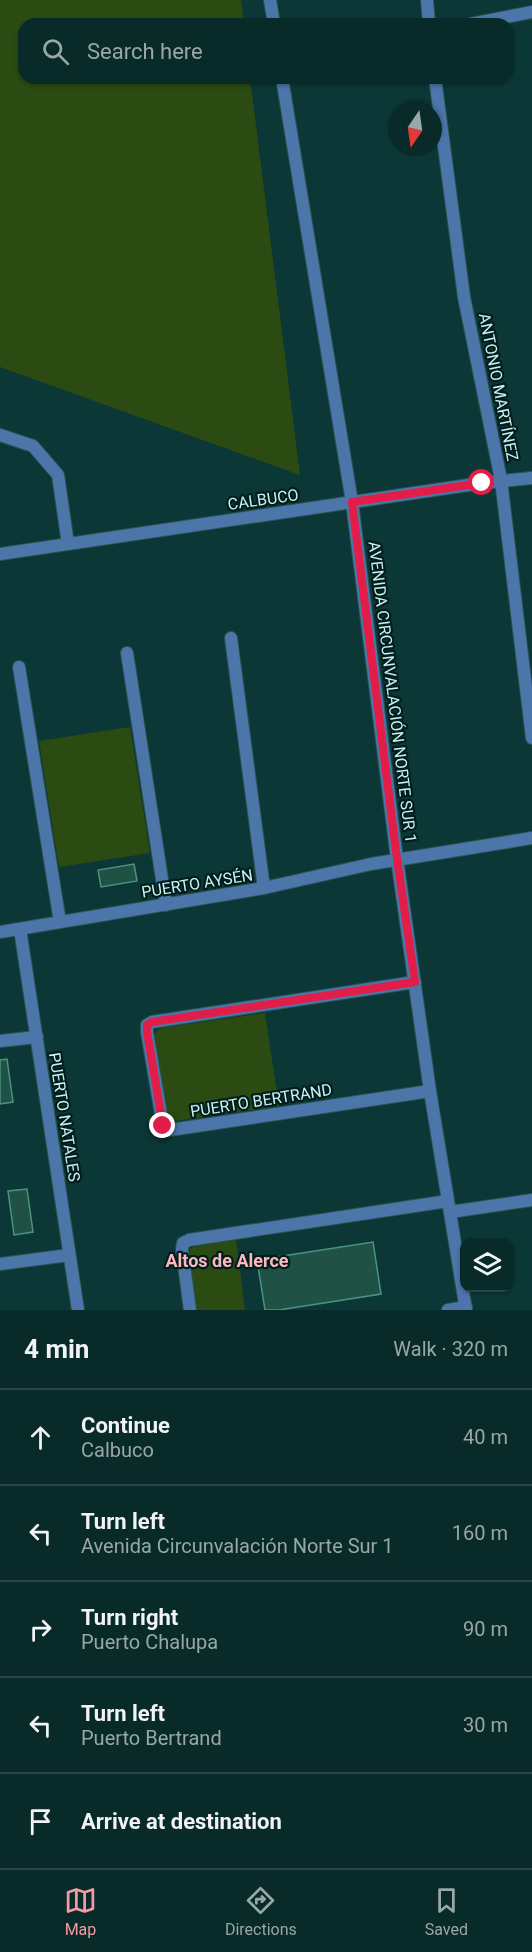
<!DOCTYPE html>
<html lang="en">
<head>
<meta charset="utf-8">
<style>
	:root { --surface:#082a29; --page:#163635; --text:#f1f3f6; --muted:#98a7a8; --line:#294646; --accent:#f49aa2 }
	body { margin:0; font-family:Roboto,sans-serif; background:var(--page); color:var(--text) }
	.controls { position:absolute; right:18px; bottom:18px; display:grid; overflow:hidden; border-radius:12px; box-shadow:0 2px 4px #0004 }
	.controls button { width:54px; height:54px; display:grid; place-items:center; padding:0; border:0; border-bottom:2px solid var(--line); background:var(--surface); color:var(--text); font:30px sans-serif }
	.compass { position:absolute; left:388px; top:102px; width:54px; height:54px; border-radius:50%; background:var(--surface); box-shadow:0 2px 4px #0004; rotate:193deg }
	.stop { position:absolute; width:18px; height:18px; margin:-14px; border:4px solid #e11d48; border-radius:50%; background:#fff }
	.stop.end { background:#e11d48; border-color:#fff; box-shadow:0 2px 6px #0008 }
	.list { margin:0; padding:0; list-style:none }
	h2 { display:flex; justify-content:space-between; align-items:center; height:78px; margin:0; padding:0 24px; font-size:26px }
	h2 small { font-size:20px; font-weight:400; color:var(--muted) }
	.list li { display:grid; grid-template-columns:39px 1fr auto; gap:18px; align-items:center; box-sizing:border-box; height:96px; padding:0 24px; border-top:2px solid var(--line) }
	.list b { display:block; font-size:22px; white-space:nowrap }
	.list p { margin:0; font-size:20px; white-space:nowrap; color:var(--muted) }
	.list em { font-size:20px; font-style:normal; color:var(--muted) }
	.icon { flex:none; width:33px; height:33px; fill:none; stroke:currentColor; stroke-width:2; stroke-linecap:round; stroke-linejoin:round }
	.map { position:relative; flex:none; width:532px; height:1310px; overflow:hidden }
	.search { position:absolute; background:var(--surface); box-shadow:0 2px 4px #0004; left:18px; right:18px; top:18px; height:66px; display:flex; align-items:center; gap:15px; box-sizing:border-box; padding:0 21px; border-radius:18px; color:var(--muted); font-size:22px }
	.sheet { height:558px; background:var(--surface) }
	nav { display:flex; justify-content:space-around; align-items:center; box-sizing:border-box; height:84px; border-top:2px solid var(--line); background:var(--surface); font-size:16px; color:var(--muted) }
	nav a { display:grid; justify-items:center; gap:3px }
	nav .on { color:var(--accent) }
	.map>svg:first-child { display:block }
	.green { fill:#2b4b12 }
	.building { fill:#1f5245; stroke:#4c9280; stroke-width:1.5 }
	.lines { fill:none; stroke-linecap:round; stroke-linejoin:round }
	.minor-casing { stroke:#2a5554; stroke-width:14 }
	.tertiary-casing { stroke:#2a5554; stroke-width:14 }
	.minor { stroke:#4c76aa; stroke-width:12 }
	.tertiary { stroke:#4c76aa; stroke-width:12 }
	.route { stroke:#e11d48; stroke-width:8 }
	.labels { text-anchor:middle; stroke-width:4.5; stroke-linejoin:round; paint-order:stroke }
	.street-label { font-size:16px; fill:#cbf0ef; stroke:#001e1d }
	.neighbourhood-label { font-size:18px; font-weight:bold; fill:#fdb8bd; stroke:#001e1d }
</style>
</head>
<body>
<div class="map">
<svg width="532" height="1310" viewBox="0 0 532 1310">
	<rect width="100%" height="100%" fill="#0b3837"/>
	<path class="green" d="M0,0H241L244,24H24V78H250L300,475L0,367Z
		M130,727L150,853L59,867L39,741Z
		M265,1013L279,1106L176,1121H170L166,1117L153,1039L156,1032L161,1028Z
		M236,1239L245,1310H196L188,1258L190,1249L198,1244Z"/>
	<path class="building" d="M134,864L137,881L101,887L98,870Z
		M7,1059L13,1102L0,1104V1060Z
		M27,1189L33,1232L14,1235L8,1191Z
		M373,1242L381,1294L279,1310H265L257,1260Z"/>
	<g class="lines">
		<defs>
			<path id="minor" d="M270,0L274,24
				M427,0L429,24
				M470,24L532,12
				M282,78L352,502
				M435,78L464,297L501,480L532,738
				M0,435L33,446L58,475L68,544
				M0,554L482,483L532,478
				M231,638L264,888
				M127,653L166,905
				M19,667L60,922
				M20,929L78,1310
				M0,932L264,888L371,864L532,838
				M415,982L152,1022L147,1025V1032L163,1126L170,1130L430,1091
				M0,1041L37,1037
				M450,1212L532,1200
				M0,1264L69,1255
				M190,1310L182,1250L183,1243L189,1240L448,1201
				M448,1310L466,1307"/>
			<path id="tertiary" d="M352,502L397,859L430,1091L466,1310"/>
		</defs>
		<use href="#minor" class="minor-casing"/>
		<use href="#tertiary" class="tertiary-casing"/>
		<use href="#minor" class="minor"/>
		<use href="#tertiary" class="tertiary"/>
	</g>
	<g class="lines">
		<path class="route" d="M163,1126L147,1032V1025L152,1022L415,982L397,859L352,502L482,483"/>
	</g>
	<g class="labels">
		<g class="street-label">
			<text transform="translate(499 387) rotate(79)" y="6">ANTONIO MARTÍNEZ</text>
			<text transform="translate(263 499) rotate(-8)" y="6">CALBUCO</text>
			<text transform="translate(393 692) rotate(83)" y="6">AVENIDA CIRCUNVALACIÓN NORTE SUR 1</text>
			<text transform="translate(197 883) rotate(-9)" y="6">PUERTO AYSÉN</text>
			<text transform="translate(261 1100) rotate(-9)" y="6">PUERTO BERTRAND</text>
			<text transform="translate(65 1117) rotate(81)" y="6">PUERTO NATALES</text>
		</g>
		<g class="neighbourhood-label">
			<text x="227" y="1267">Altos de Alerce</text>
		</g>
	</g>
</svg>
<div class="controls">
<button><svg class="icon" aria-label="layers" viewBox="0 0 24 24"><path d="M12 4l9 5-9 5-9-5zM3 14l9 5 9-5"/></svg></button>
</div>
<svg class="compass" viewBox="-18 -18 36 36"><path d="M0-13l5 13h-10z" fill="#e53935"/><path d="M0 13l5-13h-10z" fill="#98a7a8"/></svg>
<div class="stop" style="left:482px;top:483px"></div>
<div class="stop end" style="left:163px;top:1126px"></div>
<div class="search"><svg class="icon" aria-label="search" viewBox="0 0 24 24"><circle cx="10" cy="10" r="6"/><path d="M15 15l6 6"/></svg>Search here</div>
</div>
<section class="sheet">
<h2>4 min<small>Walk · 320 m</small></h2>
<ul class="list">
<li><svg class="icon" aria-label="ahead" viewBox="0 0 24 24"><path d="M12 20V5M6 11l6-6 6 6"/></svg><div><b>Continue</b><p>Calbuco</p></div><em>40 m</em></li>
<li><svg class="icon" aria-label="left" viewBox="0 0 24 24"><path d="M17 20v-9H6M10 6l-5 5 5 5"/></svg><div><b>Turn left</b><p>Avenida Circunvalación Norte Sur 1</p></div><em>160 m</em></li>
<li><svg class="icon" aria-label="right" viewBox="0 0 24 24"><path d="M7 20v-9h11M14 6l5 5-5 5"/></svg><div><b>Turn right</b><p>Puerto Chalupa</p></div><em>90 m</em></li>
<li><svg class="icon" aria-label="left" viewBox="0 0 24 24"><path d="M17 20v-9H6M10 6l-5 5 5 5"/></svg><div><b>Turn left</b><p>Puerto Bertrand</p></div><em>30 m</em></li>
<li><svg class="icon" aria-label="arrive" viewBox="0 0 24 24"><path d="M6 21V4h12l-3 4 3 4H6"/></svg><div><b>Arrive at destination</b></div></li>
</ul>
</section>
<nav>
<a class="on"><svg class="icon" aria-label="map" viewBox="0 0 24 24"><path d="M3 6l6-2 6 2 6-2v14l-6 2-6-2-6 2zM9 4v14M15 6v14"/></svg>Map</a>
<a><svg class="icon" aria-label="directions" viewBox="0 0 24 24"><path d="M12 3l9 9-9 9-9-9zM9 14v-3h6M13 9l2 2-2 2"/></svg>Directions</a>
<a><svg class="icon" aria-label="saved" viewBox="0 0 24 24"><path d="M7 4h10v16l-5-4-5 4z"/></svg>Saved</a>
</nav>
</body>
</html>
